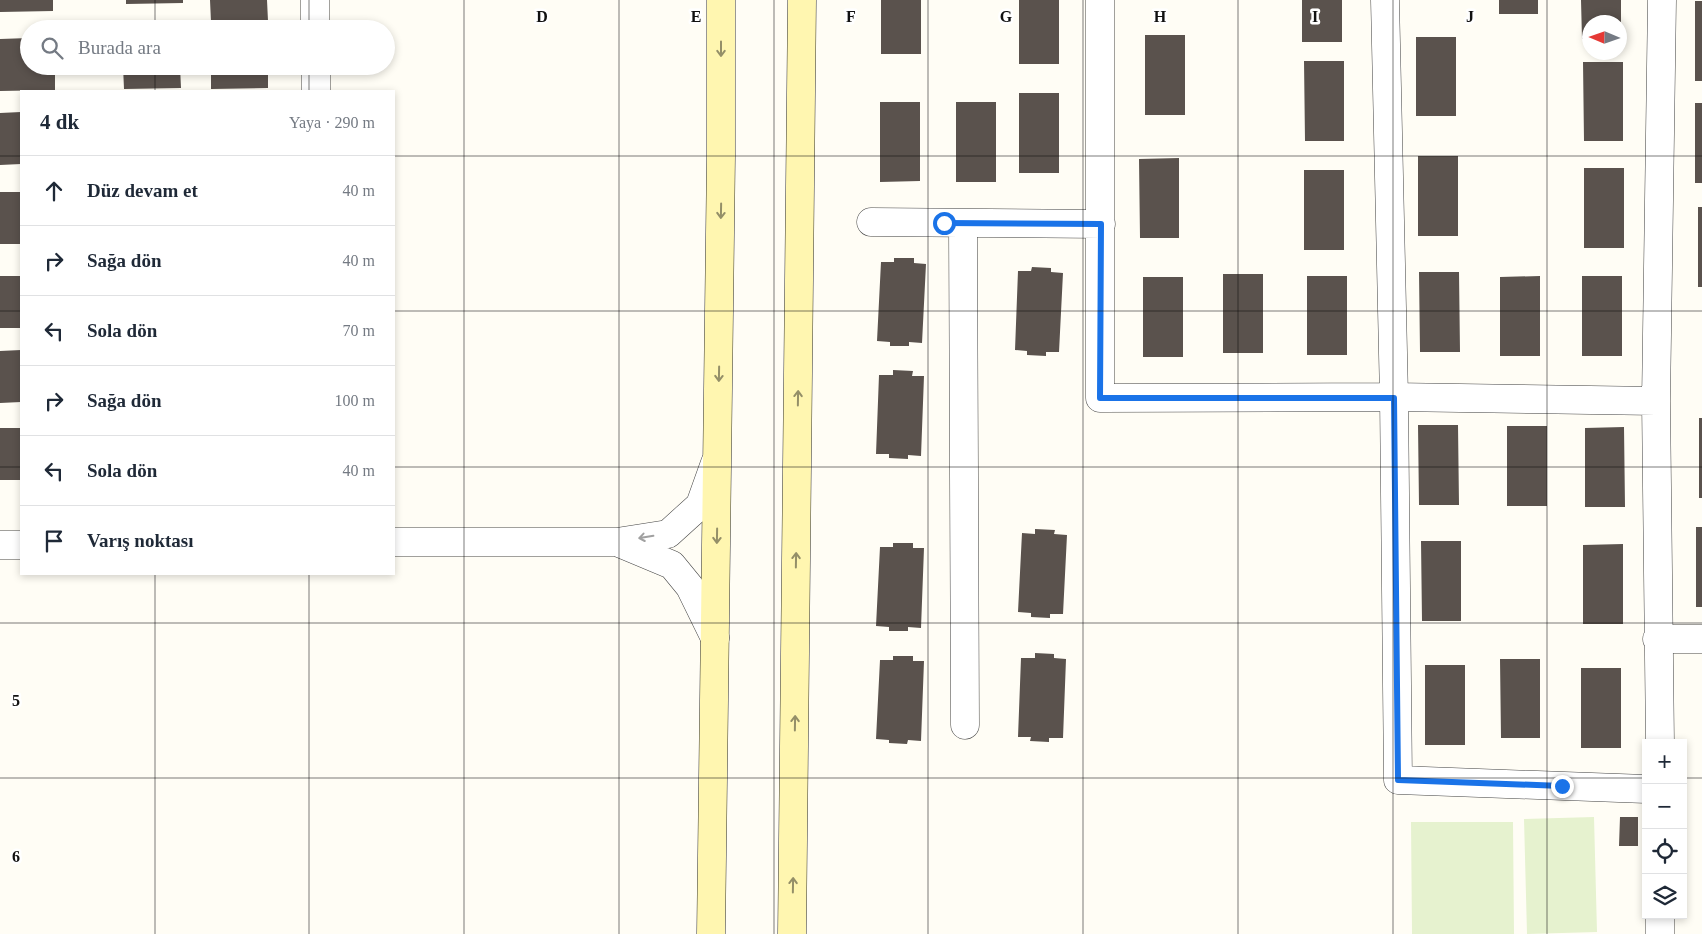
<!DOCTYPE html>
<html lang="tr">
<head>
<meta charset="utf-8">
<style>
	:root { --surface:#fff; --page:#f2f2f3; --text:#1f2937; --muted:#747a83; --line:#e0e1e3 }
	body { margin:0; font-family:"Times New Roman",serif; background:var(--page); color:var(--text) }
	.controls { position:absolute; right:15px; bottom:15px; display:grid; overflow:hidden; border-radius:0px; box-shadow:0 2px 8px #0003 }
	.controls button { width:45px; height:45px; display:grid; place-items:center; padding:0; border:0; border-bottom:1px solid var(--line); background:var(--surface); color:var(--text); font:25px sans-serif }
	.compass { position:absolute; left:1582px; top:15px; width:45px; height:45px; border-radius:50%; background:var(--surface); box-shadow:0 2px 8px #0003; rotate:272deg }
	.stop { position:absolute; width:15px; height:15px; margin:-11px; border:4px solid #1a73e8; border-radius:50%; background:#fff }
	.stop.end { background:#1a73e8; border-color:#fff; box-shadow:0 1px 5px #0008 }
	.list { margin:0; padding:0; list-style:none }
	h2 { display:flex; justify-content:space-between; align-items:center; height:65px; margin:0; padding:0 20px; font-size:21px }
	h2 small { font-size:16px; font-weight:400; color:var(--muted) }
	.list li { display:grid; grid-template-columns:32px 1fr auto; gap:15px; align-items:center; box-sizing:border-box; height:70px; padding:0 20px; border-top:1px solid var(--line) }
	.list b { display:block; font-size:19px; white-space:nowrap }
	.list em { font-size:16px; font-style:normal; color:var(--muted) }
	.icon { flex:none; width:28px; height:28px; fill:none; stroke:currentColor; stroke-width:2; stroke-linecap:round; stroke-linejoin:round }
	.map { position:relative; flex:none; width:1702px; height:934px; overflow:hidden }
	.search { position:absolute; background:var(--surface); box-shadow:0 2px 8px #0003; left:20px; top:20px; width:375px; height:55px; display:flex; align-items:center; gap:12px; box-sizing:border-box; padding:0 18px; border-radius:28px; color:var(--muted); font-size:19px }
	.panel { position:absolute; background:var(--surface); box-shadow:0 2px 8px #0003; left:20px; top:90px; width:375px; height:485px; border-radius:0px }
	.map>svg:first-child { display:block }
	.pitch { fill:#e6f2cf }
	.building { fill:#5a524d }
	.lines { fill:none; stroke-linecap:round; stroke-linejoin:round }
	.minor-casing { stroke:#444; stroke-width:29 }
	.tertiary-casing { stroke:#444; stroke-width:29 }
	.secondary-casing { stroke:#333; stroke-width:29 }
	.minor { stroke:#fff; stroke-width:28 }
	.tertiary { stroke:#fff; stroke-width:28 }
	.secondary { stroke:#fff6b0; stroke-width:28 }
	.oneway { stroke:#948f68 }
	.oneway2 { stroke:#a0a0a0 }
	.route { stroke:#1a73e8; stroke-width:6 }
	.grid { fill:none; stroke:#111; stroke-width:1; stroke-opacity:0.55 }
	.grid-label { font-size:16px; text-anchor:middle; font-weight:bold; fill:#111; stroke:#fff; stroke-width:5; stroke-linejoin:round; paint-order:stroke }
</style>
</head>
<body>
<div class="map">
<svg width="1702" height="934" viewBox="0 0 1702 934">
	<rect width="100%" height="100%" fill="#fffdf5"/>
	<path class="pitch" d="M1594,817L1597,932L1527,934L1524,819Z
		M1411,822H1513L1514,934H1412Z"/>
	<path class="building" d="M0,0H53V11L0,12Z
		M126,0H183V3L126,4Z
		M210,0H267L268,21L211,22Z
		M881,0H921V54H881Z
		M1019,0H1059V64H1019Z
		M1302,0H1342V42H1302Z
		M1499,0H1538V14H1499Z
		M1581,0H1621V22H1590V39H1582Z
		M1695,1H1702V81H1695Z
		M1145,35H1185V115H1145Z
		M1416,37H1456V116H1416Z
		M29,38V66H55V90L0,91V39Z
		M1304,61H1344V141H1305Z
		M1583,62H1623V141H1584Z
		M123,66H180L181,88L124,89Z
		M211,66H268V88L211,89Z
		M1019,93H1059V173H1019Z
		M880,102H920V181L880,182Z
		M956,102H996V182H956Z
		M1695,103H1702V183H1695Z
		M21,112V164L0,165V113Z
		M1418,156H1458V236H1418Z
		M1179,158V238H1140L1139,159Z
		M1584,168H1624V248H1584Z
		M1304,170H1344V250H1304Z
		M0,192H21V244H0Z
		M1698,207H1702V287H1698Z
		M894,258H914V263L926,264L922,343L909,342V346H890V342L877,341L881,262H894Z
		M1032,267L1051,268V272L1063,273L1059,352H1046V356L1027,355V351L1015,350L1018,271H1031Z
		M1419,272H1459L1460,352H1420Z
		M1223,274H1263V353H1223Z
		M0,276H21V328H0Z
		M1307,276H1347V355H1307Z
		M1540,276V356H1500V277Z
		M1582,276H1622V356H1582Z
		M1143,277H1183V357H1143Z
		M21,350V402L0,403V351Z
		M893,370L913,371L912,376H924L921,456L908,455V459L889,458V454H876L879,375H893Z
		M1699,418H1702V498H1699Z
		M1418,425H1458L1459,505H1419Z
		M1507,426H1547V506H1507Z
		M1624,427L1625,507H1585V428Z
		M0,428H21V480H0Z
		M1696,527H1702V607H1696Z
		M1035,529L1055,530L1054,534L1067,535L1063,614H1050V618L1031,617V613L1018,612L1022,533L1035,534Z
		M1421,541H1461V621H1422Z
		M893,543H913V548H924L921,628L908,627V631H889V627L876,626L880,547H893Z
		M1623,544V624H1583V545Z
		M1035,653L1054,654V658L1066,659L1063,738H1049V742L1030,741L1031,737H1018L1021,658H1035Z
		M893,656H913V661H924L921,741L908,740L907,744L889,743V740L876,739L880,660H893Z
		M1500,659H1540V738H1501Z
		M1425,665H1465V745H1425Z
		M1581,668H1621V748H1581Z
		M1620,817H1638V846H1619Z"/>
	<g class="lines">
		<defs>
			<path id="minor" d="M315,0V29
				M1100,0V398L1394,397L1656,401L1662,0
				M1385,0L1394,397L1398,780L1646,789
				M316,66V91
				M871,222L1101,224
				M963,223L965,725
				M1656,401L1660,743
				M1657,639H1702
				M1660,934V915"/>
			<path id="tertiary" d="M715,463L700,505L668,534L617,542L672,565L690,587L715,638
				M394,542H617
				M0,545H21"/>
			<path id="secondary" d="M711,934L721,156V0
				M792,934L802,0"/>
		</defs>
		<use href="#minor" class="minor-casing"/>
		<use href="#tertiary" class="tertiary-casing"/>
		<use href="#secondary" class="secondary-casing"/>
		<use href="#minor" class="minor"/>
		<use href="#tertiary" class="tertiary"/>
		<use href="#secondary" class="secondary"/>
	</g>
	<defs><path id="oneway-shaft" d="M-6 0H5M1.5-3L5.5 0L1.5 3" fill="none" stroke-width="1.6" stroke-linecap="round" stroke-linejoin="round" transform="scale(1.25)"/></defs>
	<g class="oneway">
		<use href="#oneway-shaft" transform="translate(721 49) rotate(90)"/>
		<use href="#oneway-shaft" transform="translate(721 211) rotate(91)"/>
		<use href="#oneway-shaft" transform="translate(719 374) rotate(91)"/>
		<use href="#oneway-shaft" transform="translate(798 398) rotate(-89)"/>
		<use href="#oneway-shaft" transform="translate(717 536) rotate(91)"/>
		<use href="#oneway-shaft" transform="translate(796 560) rotate(-89)"/>
		<use href="#oneway-shaft" transform="translate(795 723) rotate(-89)"/>
		<use href="#oneway-shaft" transform="translate(793 885) rotate(-89)"/>
	</g>
	<use class="oneway2" href="#oneway-shaft" transform="translate(646 537) rotate(171)"/>
	<g class="lines">
		<path class="route" d="M944,223L1101,224L1100,398H1394L1398,780L1562,786"/>
	</g>
	<path class="grid" d="M155,0V29M309,0V29M464,0V934M619,0V934M774,0V934M928,0V934M1083,0V934M1238,0V934M1393,0V934M1547,0V934M155,66V91M309,66V91M0,156H21M394,156H1702M0,311H21M394,311H1702M0,467H21M394,467H1702M155,574V934M309,574V934M0,623H1702M0,778H1646M1683,778H1702"/>
	<g class="grid-label">
		<text x="542" y="22">D</text>
		<text x="696" y="22">E</text>
		<text x="851" y="22">F</text>
		<text x="1006" y="22">G</text>
		<text x="1160" y="22">H</text>
		<text x="1315" y="22">I</text>
		<text x="1470" y="22">J</text>
		<text x="16" y="706">5</text>
		<text x="16" y="862">6</text>
	</g>
</svg>
<div class="controls">
<button>+</button>
<button>−</button>
<button><svg class="icon" aria-label="locate" viewBox="0 0 24 24"><circle cx="12" cy="12" r="6"/><path d="M12 2v4M12 18v4M2 12h4M18 12h4"/></svg></button>
<button><svg class="icon" aria-label="layers" viewBox="0 0 24 24"><path d="M12 4l9 5-9 5-9-5zM3 14l9 5 9-5"/></svg></button>
</div>
<svg class="compass" viewBox="-18 -18 36 36"><path d="M0-13l5 13h-10z" fill="#e53935"/><path d="M0 13l5-13h-10z" fill="#747a83"/></svg>
<div class="stop" style="left:944px;top:223px"></div>
<div class="stop end" style="left:1562px;top:786px"></div>
<div class="search"><svg class="icon" aria-label="search" viewBox="0 0 24 24"><circle cx="10" cy="10" r="6"/><path d="M15 15l6 6"/></svg>Burada ara</div>
<section class="panel">
<h2>4 dk<small>Yaya · 290 m</small></h2>
<ul class="list">
<li><svg class="icon" aria-label="ahead" viewBox="0 0 24 24"><path d="M12 20V5M6 11l6-6 6 6"/></svg><div><b>Düz devam et</b></div><em>40 m</em></li>
<li><svg class="icon" aria-label="right" viewBox="0 0 24 24"><path d="M7 20v-9h11M14 6l5 5-5 5"/></svg><div><b>Sağa dön</b></div><em>40 m</em></li>
<li><svg class="icon" aria-label="left" viewBox="0 0 24 24"><path d="M17 20v-9H6M10 6l-5 5 5 5"/></svg><div><b>Sola dön</b></div><em>70 m</em></li>
<li><svg class="icon" aria-label="right" viewBox="0 0 24 24"><path d="M7 20v-9h11M14 6l5 5-5 5"/></svg><div><b>Sağa dön</b></div><em>100 m</em></li>
<li><svg class="icon" aria-label="left" viewBox="0 0 24 24"><path d="M17 20v-9H6M10 6l-5 5 5 5"/></svg><div><b>Sola dön</b></div><em>40 m</em></li>
<li><svg class="icon" aria-label="arrive" viewBox="0 0 24 24"><path d="M6 21V4h12l-3 4 3 4H6"/></svg><div><b>Varış noktası</b></div></li>
</ul>
</section>
</div>
</body>
</html>
